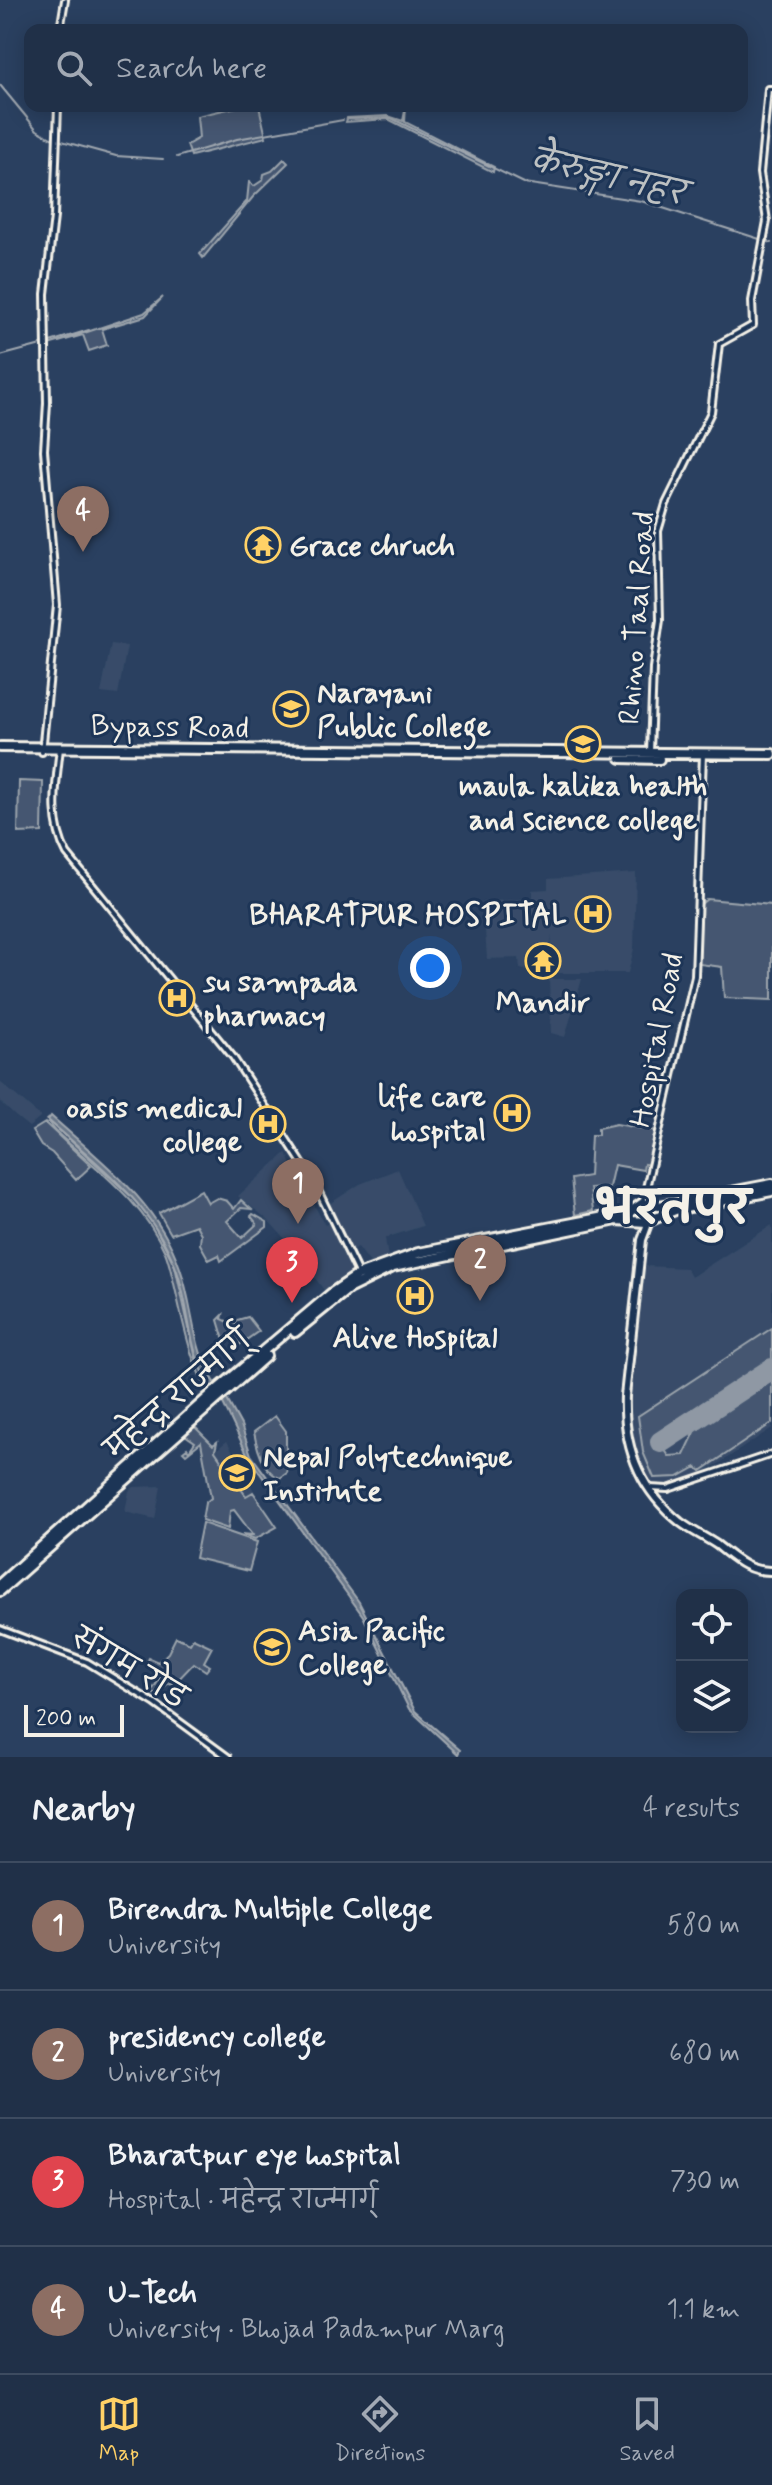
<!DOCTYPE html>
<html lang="en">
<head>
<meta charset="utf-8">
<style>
	:root { --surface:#203048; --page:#2d3c52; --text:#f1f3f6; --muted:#a2a9b4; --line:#3d4b60; --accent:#ffd166 }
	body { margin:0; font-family:Mynerve,"Playpen Sans Deva",sans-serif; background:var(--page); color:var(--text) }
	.controls { position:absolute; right:24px; bottom:24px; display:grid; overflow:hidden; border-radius:16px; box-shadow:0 4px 20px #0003 }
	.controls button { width:72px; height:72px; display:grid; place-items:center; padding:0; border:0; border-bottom:2px solid var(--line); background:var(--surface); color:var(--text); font:40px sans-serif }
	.scale { position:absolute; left:24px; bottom:20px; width:100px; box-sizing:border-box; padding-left:8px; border:4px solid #f4f1e8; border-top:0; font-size:22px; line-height:28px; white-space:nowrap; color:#f4f1e8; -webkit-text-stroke:6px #1d3557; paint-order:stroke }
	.you { position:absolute; left:430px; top:968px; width:28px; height:28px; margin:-20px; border:6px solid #fff; border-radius:50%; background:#1a73e8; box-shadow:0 0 0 12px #1a73e833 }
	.badge { display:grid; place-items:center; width:52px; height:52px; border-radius:50%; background:var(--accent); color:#fff; font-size:26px; font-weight:700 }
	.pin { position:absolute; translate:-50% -66px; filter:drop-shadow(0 2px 4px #0008) }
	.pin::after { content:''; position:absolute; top:42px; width:28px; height:24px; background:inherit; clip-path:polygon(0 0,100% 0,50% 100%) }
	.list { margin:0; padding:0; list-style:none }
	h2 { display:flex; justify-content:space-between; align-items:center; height:104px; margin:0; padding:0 32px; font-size:34px }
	h2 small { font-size:26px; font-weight:400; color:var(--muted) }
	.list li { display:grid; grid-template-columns:52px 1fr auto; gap:24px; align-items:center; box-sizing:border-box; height:128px; padding:0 32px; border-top:2px solid var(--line) }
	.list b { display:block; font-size:30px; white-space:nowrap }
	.list p { margin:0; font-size:26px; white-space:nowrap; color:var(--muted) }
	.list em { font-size:26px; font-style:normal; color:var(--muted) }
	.icon { flex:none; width:44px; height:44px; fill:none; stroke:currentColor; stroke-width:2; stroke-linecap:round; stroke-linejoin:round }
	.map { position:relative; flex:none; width:772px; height:1757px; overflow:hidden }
	.search { position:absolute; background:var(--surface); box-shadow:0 4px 20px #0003; left:24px; right:24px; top:24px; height:88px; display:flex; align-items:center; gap:20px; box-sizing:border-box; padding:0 28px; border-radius:16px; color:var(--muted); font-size:30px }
	.sheet { height:616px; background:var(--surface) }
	nav { display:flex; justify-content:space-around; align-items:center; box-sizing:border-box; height:112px; border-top:2px solid var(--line); background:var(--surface); font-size:22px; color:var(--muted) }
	nav a { display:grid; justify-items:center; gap:4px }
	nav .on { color:var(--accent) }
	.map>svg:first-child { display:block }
	.built { fill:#374c69 }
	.green { fill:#445771; stroke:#9ca4ac; stroke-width:2 }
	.water { fill:#6a788a; stroke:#a1a8b0; stroke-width:2 }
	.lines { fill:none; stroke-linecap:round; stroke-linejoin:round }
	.stream { stroke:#a1a8b0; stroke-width:2 }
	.runway { stroke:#8f98a4; stroke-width:22 }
	.minor-casing { stroke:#f4f1e8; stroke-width:10 }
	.major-casing { stroke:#f4f1e8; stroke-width:12 }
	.highway-casing { stroke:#f4f1e8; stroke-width:14 }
	.minor { stroke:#1d3557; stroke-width:4 }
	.major { stroke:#1d3557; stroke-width:6 }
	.highway { stroke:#1d3557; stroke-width:8 }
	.labels { text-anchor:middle; stroke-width:6; stroke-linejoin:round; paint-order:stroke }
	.poi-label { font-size:30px; font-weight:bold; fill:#f4f1e8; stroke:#1d3557; text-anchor:start }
	.street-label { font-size:30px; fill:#f4f1e8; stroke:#1d3557 }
	.water-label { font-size:32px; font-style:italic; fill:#bdc1c2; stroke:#1d3557 }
	.town-label { font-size:46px; font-weight:bold; fill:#f4f1e8; stroke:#1d3557 }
</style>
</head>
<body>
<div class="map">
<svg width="772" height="1757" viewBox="0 0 772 1757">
	<rect width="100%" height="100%" fill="#2a4060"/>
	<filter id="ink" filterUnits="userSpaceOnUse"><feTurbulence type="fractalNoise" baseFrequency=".0125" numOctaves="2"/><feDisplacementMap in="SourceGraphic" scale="16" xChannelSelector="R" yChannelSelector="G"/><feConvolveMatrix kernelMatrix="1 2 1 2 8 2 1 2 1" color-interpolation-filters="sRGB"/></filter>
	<g filter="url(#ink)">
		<path class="built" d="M111,644L127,646L118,695L101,693Z
			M636,873L634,949L628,973H554L551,935V950L533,952L535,970L520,969L519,958L487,959L483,902L533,898L532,890L548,889V879Z
			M549,979H582L565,1037L551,1033Z
			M0,1082L40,1116V1118L29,1127L14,1115L0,1102Z
			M286,1153L325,1225L331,1222L354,1274L327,1294L288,1242L267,1219L238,1196Z
			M398,1169L423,1226L385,1238L388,1258L371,1264L358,1247L351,1250L329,1204L360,1184Z
			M772,1225V1428L720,1463L684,1482L653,1487L642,1473L627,1418L645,1266L686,1268L691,1277Z
			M227,1441L254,1491L246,1496L215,1451Z
			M161,1486L155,1519L125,1512L129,1491L134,1487Z"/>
		<path class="green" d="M241,106H259L266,137L191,156L187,145L199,138L197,116Z
			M406,106L405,122L494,167L493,172L388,119L346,122L347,118L388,116L403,121Z
			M284,159L288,163L253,197L203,258L200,254L247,201L249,182L254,186L263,180L264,174L272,171Z
			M163,297L145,316L102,329L107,345L89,351L83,335L48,345L144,313Z
			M19,781L43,782L42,832L18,833Z
			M707,899L772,905V1000L724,998L722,967L699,964L701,904Z
			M47,1119L147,1211L175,1266L196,1359L217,1393C189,1389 177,1278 165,1252C147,1211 114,1183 81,1154C70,1144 53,1132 47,1119Z
			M45,1123L91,1166L76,1180L52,1153L41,1146L32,1131Z
			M616,1124L657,1131L649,1165L644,1164L643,1170L614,1165L609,1187L590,1188L593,1211L575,1215L571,1179L589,1176L591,1135H598V1128Z
			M201,1190L208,1203L217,1198L227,1201L234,1209L241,1200L251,1209L241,1208L227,1221L242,1238L257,1224L251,1216L253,1214L267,1222V1227L221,1261L219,1255L209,1260L200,1244L201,1234L196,1225L171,1234L159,1213Z
			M223,1315L222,1319L235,1325L237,1320L248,1317L259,1331L239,1345L238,1341L224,1340L218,1320Z
			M772,1328V1362L657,1439L669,1456L684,1455L696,1430L772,1380V1423L701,1471L696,1467L678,1477L654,1478L643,1452L638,1416Z
			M275,1416L286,1431V1451L291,1459L287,1473L280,1478C263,1472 257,1449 254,1432Z
			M194,1426L213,1445L217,1442L215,1451L246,1496L253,1492L277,1527L255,1539L242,1534L253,1535L234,1510L230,1511L228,1529L202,1520L205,1503L211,1498L201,1442L186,1454L183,1451L187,1448L189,1451L195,1442L185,1435Z
			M202,1523L257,1542L249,1571L195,1558Z
			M176,1637L190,1643L193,1638L212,1647L204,1662L210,1666L206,1671L194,1663L174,1684L169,1683L154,1694L151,1692L160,1678L147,1662L149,1658L158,1662L168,1653Z"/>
		<path class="water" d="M51,1116C102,1162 157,1201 180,1268C195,1310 191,1353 220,1389L216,1392C185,1355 192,1308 175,1266C150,1202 98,1164 48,1120Z
			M225,1396L241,1425L251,1455L359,1602L415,1711L460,1750L458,1754L409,1709L363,1616L249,1458L221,1399Z"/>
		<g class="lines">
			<path class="stream" d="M0,85L37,130L53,139
				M348,119L391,118L524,183L641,201L772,243
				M58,140L116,156L163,159
				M177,157L237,139L343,120
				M50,342L89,330
				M0,356L45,344"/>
			<path class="runway" d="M661,1442L772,1369"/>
			<defs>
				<path id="minor" d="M60,30L65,0
					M60,748C56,784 49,821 67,854L233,1057L313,1180L358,1273
					M42,752L57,605L44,450L47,403L45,294L54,217L58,106
					M650,752L653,668L660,620L658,531L666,504L711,412L719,344L753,325L752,301L767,221L760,173L768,89H772
					M643,1201L695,976L703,754
					M650,1488L668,1489L772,1454
					M0,1629L87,1662L154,1703L228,1757"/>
				<path id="major" d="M649,1221L642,1240L625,1396C623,1447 640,1490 680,1522C692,1531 705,1537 717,1545C735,1559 748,1572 772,1571"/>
				<path id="highway" d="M0,747L772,754
					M621,758L659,759
					M295,1332L348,1289L393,1267L617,1220L646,1222L675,1210L772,1191
					M0,1584L211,1395L333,1292L358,1275L418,1253L630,1212L643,1203L659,1206L772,1184
					M0,1591L266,1356"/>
			</defs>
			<use href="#minor" class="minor-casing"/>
			<use href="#major" class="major-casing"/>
			<use href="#highway" class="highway-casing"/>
			<use href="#minor" class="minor"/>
			<use href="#major" class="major"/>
			<use href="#highway" class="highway"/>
		</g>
	</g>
	<defs>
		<symbol id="temple-ring" viewBox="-11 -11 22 22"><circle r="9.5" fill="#1d3557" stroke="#ffd166" stroke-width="1.5"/><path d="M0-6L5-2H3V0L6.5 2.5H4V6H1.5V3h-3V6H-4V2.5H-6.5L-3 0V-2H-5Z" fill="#ffd166"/></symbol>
		<symbol id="university-ring" viewBox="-11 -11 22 22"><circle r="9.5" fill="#1d3557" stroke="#ffd166" stroke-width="1.5"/><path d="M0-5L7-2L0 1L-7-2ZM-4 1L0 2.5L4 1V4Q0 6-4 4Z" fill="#ffd166"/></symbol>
		<symbol id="hospital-ring" viewBox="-11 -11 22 22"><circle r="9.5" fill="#1d3557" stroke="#ffd166" stroke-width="1.5"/><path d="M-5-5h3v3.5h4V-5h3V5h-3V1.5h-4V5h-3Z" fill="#ffd166"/></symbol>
	</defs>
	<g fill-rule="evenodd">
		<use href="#temple-ring" x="243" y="525" width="40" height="40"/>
		<use href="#university-ring" x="271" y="689" width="40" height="40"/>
		<use href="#university-ring" x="563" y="724" width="40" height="40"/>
		<use href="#hospital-ring" x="573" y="894" width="40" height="40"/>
		<use href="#temple-ring" x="523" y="941" width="40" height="40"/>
		<use href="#hospital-ring" x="157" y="978" width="40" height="40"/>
		<use href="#hospital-ring" x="492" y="1093" width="40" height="40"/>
		<use href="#hospital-ring" x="248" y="1104" width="40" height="40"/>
		<use href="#hospital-ring" x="395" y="1276" width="40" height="40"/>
		<use href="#university-ring" x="217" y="1453" width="40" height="40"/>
		<use href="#university-ring" x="252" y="1627" width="40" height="40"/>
	</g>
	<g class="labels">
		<g class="poi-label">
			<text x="289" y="555">Grace chruch</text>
			<text x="317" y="702">Narayani<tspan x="317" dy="34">Public College</tspan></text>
			<text x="583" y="795" text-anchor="middle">maula kalika health<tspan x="583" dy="34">and science college</tspan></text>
			<text x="567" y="924" text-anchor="end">BHARATPUR HOSPITAL</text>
			<text x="203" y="991">su sampada<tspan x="203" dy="34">pharmacy</tspan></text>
			<text x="543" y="1012" text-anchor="middle">Mandir</text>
			<text x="486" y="1106" text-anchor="end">life care<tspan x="486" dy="34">hospital</tspan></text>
			<text x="242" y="1117" text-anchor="end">oasis medical<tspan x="242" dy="34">college</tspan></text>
			<text x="415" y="1347" text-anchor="middle">Alive Hospital</text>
			<text x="263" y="1466">Nepal Polytechnique<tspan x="263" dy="34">Institute</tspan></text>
			<text x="298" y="1640">Asia Pacific<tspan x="298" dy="34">College</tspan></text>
		</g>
		<g class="street-label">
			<text transform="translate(636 618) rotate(-86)" y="10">Rhino Taal Road</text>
			<text transform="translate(170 726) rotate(1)" y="10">Bypass Road</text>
			<text transform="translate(656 1040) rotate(-79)" y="10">Hospital Road</text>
			<text transform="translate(178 1394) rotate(-41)" y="10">महेन्द्र राज्मार्ग्</text>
			<text transform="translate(129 1667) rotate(31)" y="10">संगम रोड</text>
		</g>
		<g class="water-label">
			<text transform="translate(608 176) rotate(13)" y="11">केेरुङ्गा नहर</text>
		</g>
		<g class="town-label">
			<text x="673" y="1223">भरतपुर</text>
		</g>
	</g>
</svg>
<div class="controls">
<button><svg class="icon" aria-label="locate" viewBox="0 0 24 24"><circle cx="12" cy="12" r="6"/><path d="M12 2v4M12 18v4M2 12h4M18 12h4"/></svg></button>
<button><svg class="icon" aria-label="layers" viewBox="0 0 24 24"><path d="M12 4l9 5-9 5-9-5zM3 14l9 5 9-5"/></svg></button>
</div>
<div class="scale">200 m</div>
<div class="you"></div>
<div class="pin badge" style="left:298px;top:1224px;background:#8d6e63">1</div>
<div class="pin badge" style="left:480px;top:1301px;background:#8d6e63">2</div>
<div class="pin badge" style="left:292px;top:1303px;background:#e0444e">3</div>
<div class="pin badge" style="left:83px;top:552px;background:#8d6e63">4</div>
<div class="search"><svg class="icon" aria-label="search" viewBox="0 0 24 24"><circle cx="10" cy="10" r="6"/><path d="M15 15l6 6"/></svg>Search here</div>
</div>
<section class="sheet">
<h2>Nearby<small>4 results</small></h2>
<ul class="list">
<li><span class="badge" style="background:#8d6e63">1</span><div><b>Birendra Multiple College</b><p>University</p></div><em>580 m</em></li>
<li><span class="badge" style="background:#8d6e63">2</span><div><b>presidency college</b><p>University</p></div><em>680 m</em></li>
<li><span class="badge" style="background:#e0444e">3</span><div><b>Bharatpur eye hospital</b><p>Hospital · महेन्द्र राज्मार्ग्</p></div><em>730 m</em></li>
<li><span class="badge" style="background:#8d6e63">4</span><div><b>U-Tech</b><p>University · Bhojad Padampur Marg</p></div><em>1.1 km</em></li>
</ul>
</section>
<nav>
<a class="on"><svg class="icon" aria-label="map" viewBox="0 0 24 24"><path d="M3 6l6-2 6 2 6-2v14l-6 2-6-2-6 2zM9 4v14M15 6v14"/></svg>Map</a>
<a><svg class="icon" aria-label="directions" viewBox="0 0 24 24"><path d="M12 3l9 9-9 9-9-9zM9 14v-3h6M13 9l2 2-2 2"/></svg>Directions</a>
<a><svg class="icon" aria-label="saved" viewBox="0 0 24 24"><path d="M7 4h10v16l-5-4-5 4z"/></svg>Saved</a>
</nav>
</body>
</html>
